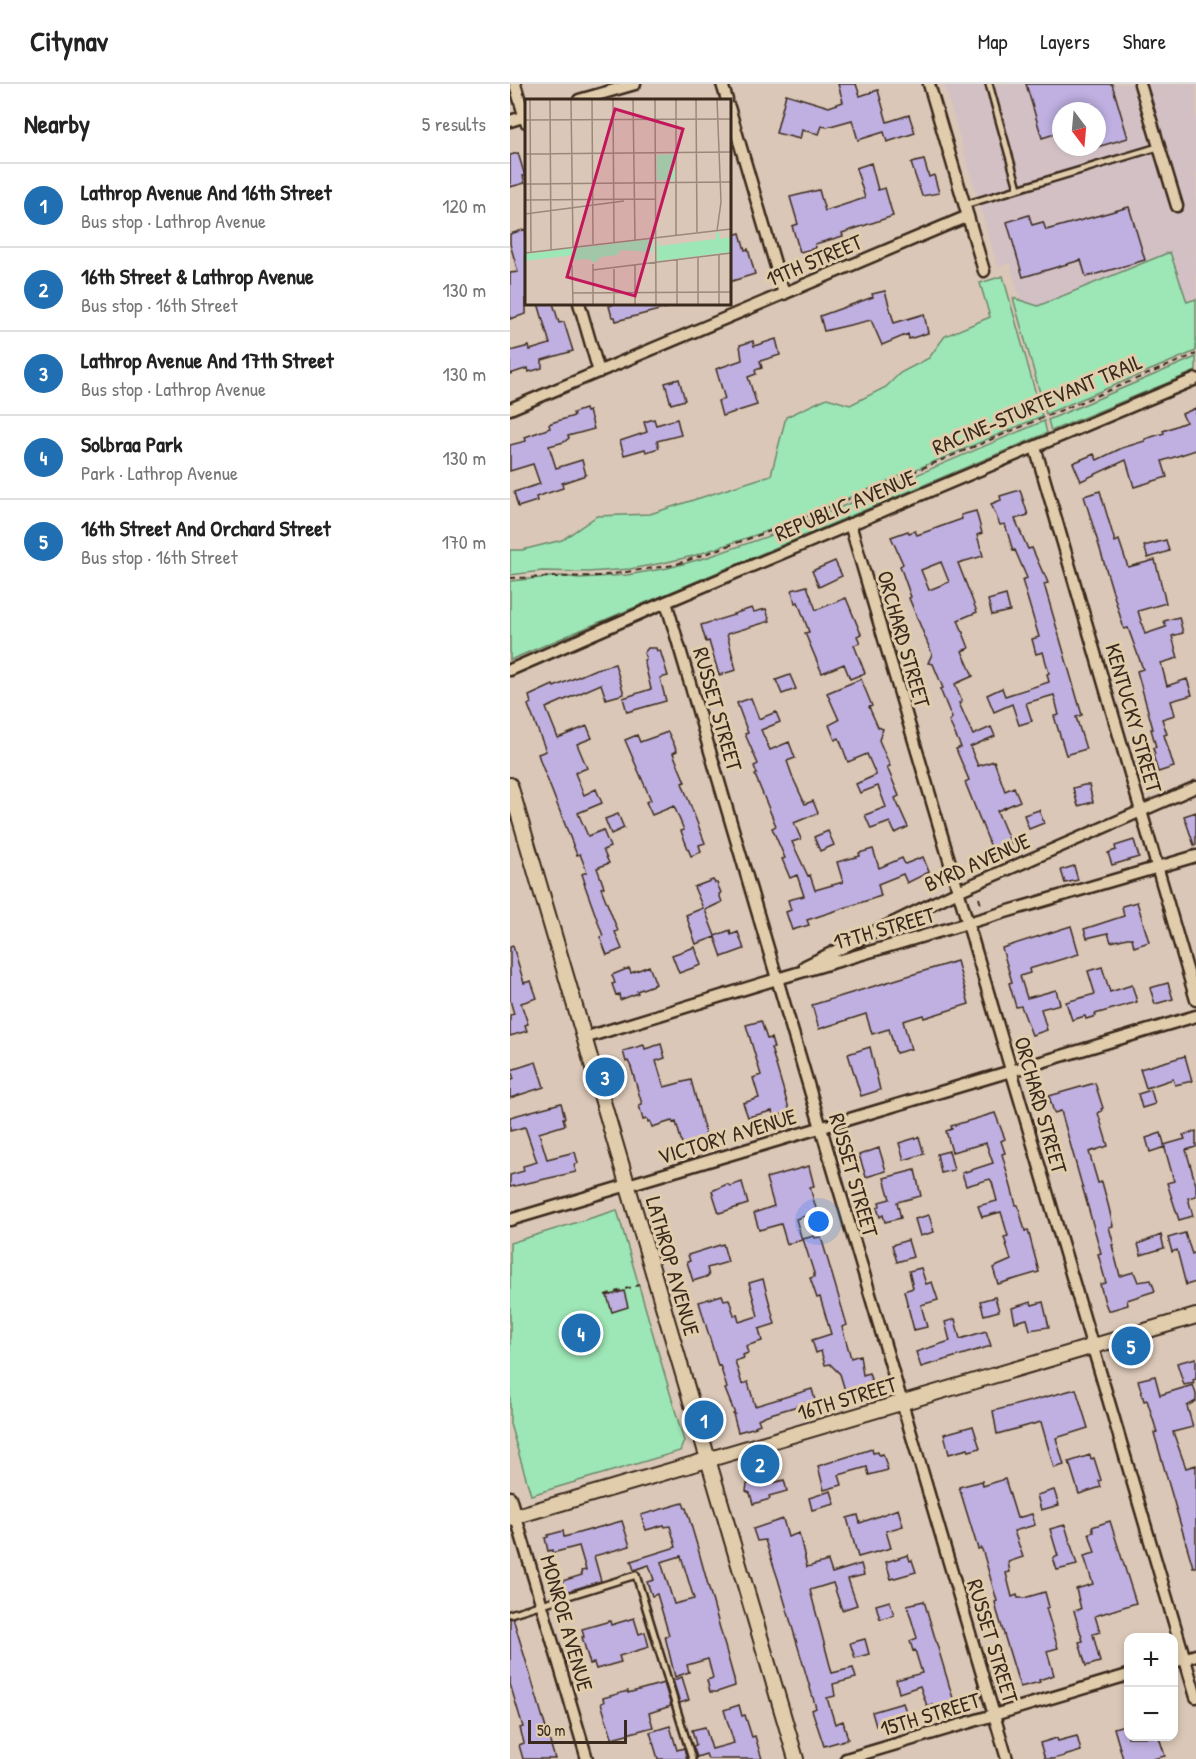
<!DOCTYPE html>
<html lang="en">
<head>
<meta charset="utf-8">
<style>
	:root { --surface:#fff; --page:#f2f2f2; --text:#222; --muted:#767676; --line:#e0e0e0; --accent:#1f6fb2 }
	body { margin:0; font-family:"Patrick Hand",sans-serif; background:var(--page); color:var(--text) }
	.controls { position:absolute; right:18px; bottom:18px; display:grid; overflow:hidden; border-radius:12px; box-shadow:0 3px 9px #0003 }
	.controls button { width:54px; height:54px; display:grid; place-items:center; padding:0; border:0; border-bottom:2px solid var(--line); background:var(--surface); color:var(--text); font:30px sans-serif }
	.compass { position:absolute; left:542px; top:18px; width:54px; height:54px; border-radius:50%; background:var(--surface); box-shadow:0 3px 9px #0003; rotate:164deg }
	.scale { position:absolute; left:18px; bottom:15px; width:99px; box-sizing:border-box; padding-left:6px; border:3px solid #3b2a1e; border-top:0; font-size:16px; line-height:21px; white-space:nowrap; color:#3b2a1e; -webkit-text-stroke:4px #e1cdac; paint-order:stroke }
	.you { position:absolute; left:309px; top:1138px; width:21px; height:21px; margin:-15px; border:4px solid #fff; border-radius:50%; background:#1a73e8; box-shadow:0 0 0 9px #1a73e833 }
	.badge { display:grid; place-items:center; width:39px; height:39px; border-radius:50%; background:var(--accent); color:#fff; font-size:20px; font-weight:700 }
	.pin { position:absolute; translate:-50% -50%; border:3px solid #fff; box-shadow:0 2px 6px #0006 }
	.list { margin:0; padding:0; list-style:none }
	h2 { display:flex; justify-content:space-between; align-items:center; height:78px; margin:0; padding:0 24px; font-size:26px }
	h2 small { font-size:20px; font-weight:400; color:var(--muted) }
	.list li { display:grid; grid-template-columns:39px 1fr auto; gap:18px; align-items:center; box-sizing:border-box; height:84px; padding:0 24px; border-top:2px solid var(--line) }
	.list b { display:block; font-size:22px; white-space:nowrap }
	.list p { margin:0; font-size:20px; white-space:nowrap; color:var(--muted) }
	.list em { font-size:20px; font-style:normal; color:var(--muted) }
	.map { position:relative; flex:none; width:686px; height:1675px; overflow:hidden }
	header { display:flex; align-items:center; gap:36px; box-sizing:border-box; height:84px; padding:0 30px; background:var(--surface); border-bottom:2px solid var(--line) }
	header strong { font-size:28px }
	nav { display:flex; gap:33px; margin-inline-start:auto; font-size:21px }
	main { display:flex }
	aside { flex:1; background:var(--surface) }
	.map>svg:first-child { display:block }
	.built { fill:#d2c0c4; fill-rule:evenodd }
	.green { fill:#9de6b5; stroke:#6c886a; stroke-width:1.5 }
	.building { fill:#bfb0e1; stroke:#3b2a1e; stroke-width:1.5; fill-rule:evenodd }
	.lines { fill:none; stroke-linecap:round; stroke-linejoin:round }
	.service-casing { stroke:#3b2a1e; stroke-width:10 }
	.minor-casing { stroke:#3b2a1e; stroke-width:15 }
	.tertiary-casing { stroke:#3b2a1e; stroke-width:18 }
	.path { stroke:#3b2a1e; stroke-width:2; stroke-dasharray:6 4.5; stroke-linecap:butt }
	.service { stroke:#e1cdac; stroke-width:5 }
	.minor { stroke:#e1cdac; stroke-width:10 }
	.tertiary { stroke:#e1cdac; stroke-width:14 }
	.labels { text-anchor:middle; stroke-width:6; stroke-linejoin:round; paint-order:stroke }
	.street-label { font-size:22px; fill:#3b2a1e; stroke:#e1cdac }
	.inset-road { fill:none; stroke:#9a887a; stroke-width:1.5 }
	.view { fill:#c2185b; fill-opacity:0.15; stroke:#c2185b; stroke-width:3 }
	.inset-edge { fill:none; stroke:#3b2a1e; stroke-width:3 }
</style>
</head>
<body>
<header>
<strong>Citynav</strong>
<nav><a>Map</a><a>Layers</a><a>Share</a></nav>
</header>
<main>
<aside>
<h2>Nearby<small>5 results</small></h2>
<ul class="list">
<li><span class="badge">1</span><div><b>Lathrop Avenue And 16th Street</b><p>Bus stop · Lathrop Avenue</p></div><em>120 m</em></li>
<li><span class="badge">2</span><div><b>16th Street &amp; Lathrop Avenue</b><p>Bus stop · 16th Street</p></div><em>130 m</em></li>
<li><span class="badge">3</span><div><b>Lathrop Avenue And 17th Street</b><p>Bus stop · Lathrop Avenue</p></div><em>130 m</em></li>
<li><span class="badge">4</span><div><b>Solbraa Park</b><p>Park · Lathrop Avenue</p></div><em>130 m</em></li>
<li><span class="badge">5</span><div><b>16th Street And Orchard Street</b><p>Bus stop · 16th Street</p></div><em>170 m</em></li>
</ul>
</aside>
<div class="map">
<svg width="686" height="1675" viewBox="0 0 686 1675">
	<rect width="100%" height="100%" fill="#dac7b7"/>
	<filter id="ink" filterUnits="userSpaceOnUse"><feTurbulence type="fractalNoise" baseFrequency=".0167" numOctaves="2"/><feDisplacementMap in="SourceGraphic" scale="12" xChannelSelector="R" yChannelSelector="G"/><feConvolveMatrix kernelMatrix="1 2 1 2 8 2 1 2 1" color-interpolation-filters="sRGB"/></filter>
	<g filter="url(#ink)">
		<path class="built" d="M434,0H686V215L677,219L671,201L525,268L500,179L488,183ZM551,27H587V63H551Z"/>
		<path class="green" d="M660,168L677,218L686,215V267L536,330L503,214L528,222Z
			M493,192L532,332L272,442L183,472L153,479L120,485L78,488L32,487L0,491V466H12L52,456L87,432L140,430L261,391L276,333L317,314L340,321L376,303L390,289L419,274L435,252L480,233L470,199Z
			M686,273V287L541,347L538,336Z
			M534,337L537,349L0,576V497L50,492L70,494L117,491L158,484L198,473L279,445Z
			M107,1126L174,1357L170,1367L21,1411L0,1340V1159Z"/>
		<path class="building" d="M328,0H346L350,12L368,6L377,38L399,31L405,49L377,58L374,48L348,56L342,36L317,43L312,42L309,50L292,46L290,55L266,49L276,10L319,23L333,18Z
			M516,0H602L618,54L587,63V27H551V48L532,54Z
			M8,69L15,92H13L15,99L0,103V71Z
			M414,76L419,93L424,91L429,109L412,112L401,79Z
			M361,79L368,106L375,104L383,132L332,149L333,152L305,160L306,164L290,168L282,142L288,140L280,113L309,106L315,127L355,114L346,84Z
			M619,123L635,176L576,193L571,176L513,193L497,138L519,131L522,141L533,138L536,146Z
			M16,145V230L0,235V189L8,188L0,160V150Z
			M230,149L235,166L238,165L245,190L219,198V152Z
			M375,207L384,239L414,230L418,249L399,255L398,250L372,261L361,236L314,247L310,232L363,213L362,210Z
			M28,219H43L49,239L54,238L63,267L32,276V284L19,288L18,284L0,290V267L19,262L20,266L40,260Z
			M101,219H165V222L106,237L105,233H102L99,222L102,221Z
			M266,255L270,271L250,277L252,284L245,286L246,290L238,293L247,321L212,332L208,317L215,315L206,285L232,276L230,261L243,257L244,262Z
			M169,295L175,316L161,320L155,299Z
			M686,324V366L652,377L657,393L624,403L616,376L571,397L563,379L584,370L587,376L612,364L635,357V355L654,349L653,347L676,338L672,330Z
			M75,325L76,328L79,327L84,345L58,352L59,354L54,358L39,362L46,384L72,376L76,391L52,399L53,404L26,413L27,417L8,423L4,408L30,400L23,380L0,387V361L16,357L15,353L40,344L39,341L41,339L64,332L63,329Z
			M144,335L146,341L167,335L171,351L147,357L149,364L136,368L135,365L114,371L110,357L137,348L134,338Z
			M510,406L518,431L505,435L518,465L522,464L533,489H534L538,499L534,500L572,631L566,633L576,665L556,671L544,632L549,631L544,611L516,619L522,637L509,641L502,620L484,628L477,611L492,604L495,612L539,598L537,590L539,589L533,568L526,570L522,555L529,553L512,496L517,494L505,466L503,467L495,440L490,441L481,420L491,416L490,412Z
			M590,407L605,458L609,456L618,483L645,476L656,519L628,527L635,550L656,543L654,537L669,533L673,549L662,552L668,574L651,579L657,602L677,595L682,611L661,617L665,631L652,635L657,650L654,651L664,683L648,688L643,671L645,670L643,664L646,663L641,645H643L627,587L633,585L618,544L614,545L574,412Z
			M466,427L472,449L467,451L473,472L448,479L467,528L448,536L459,564L452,567L463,592L445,600L452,618L449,619L463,651L481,643L485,652L460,663L468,682L484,677L495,707L504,703L510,717L487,727L501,760L483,768L455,698L459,696L446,665L451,663L439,637L442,634L430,605L433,604L423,580L418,579L422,570L399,514L401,513L390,482L393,480L381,453L398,447L399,449L405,447L407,451L452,435L451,431ZM431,478L439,498L419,506L411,486Z
			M656,456L659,467L638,474L634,462Z
			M325,477L332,492L309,503L302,487Z
			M297,502L306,526L336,514L351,550L347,552L350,559L344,561L355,589L340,595L334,580L312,589L295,549L299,548L288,518L285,519L282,506Z
			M496,511L500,527L482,531L478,516Z
			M242,524L244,528L256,525L260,537L217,550L226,586L209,591L199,557L196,558L191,541L224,531L223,530Z
			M138,564H146L147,567L150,566L158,592L150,594L156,617L117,628L113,614L141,605L134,576L136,575L134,569Z
			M105,580L114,610L96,615L91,600L36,624L48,654L77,642L82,654L67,660L77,684L65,689L74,711L86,705L92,719L68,729L78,752L93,746L100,763L93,766L99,779L87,784L94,803L91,804L108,847L105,848L112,865L97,871L90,853L93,852L74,799H75L72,790L77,788L70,770L67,771L31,679L28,670L36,667L18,621L21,619L19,612L43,601L44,603L86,585Z
			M280,591L286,605L272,610L266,596Z
			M351,595L362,622L359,623L368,643L373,645L369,656L380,682L377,683L389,712L385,714L398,743L385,749L380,738L361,745L355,731L376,723L368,702L350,709L346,700L366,691L357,670L338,678L329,654L325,656L319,641L329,636L317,609Z
			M241,614L249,635L266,628L270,638L251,646L260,666L279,658L285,674L277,677L283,694L295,720L303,717L308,729L284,739L291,755L282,758L298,792L300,791L305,806L333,798L327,778L350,772L349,769L363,765L369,784L392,774L395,780L413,773L419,788L397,799L393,790L368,800L371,812L297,836L299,841L282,846L276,828L281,826L278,816L294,812L287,791L280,794L272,775L275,774L262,744L266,742L245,691L247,690L244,682L248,680L235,650L238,649L227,619Z
			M158,648L167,667L163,669L175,698L172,699L195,759L189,761L191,768L181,772L171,747L174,746L164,722L142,731L136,718L141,716L115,656L127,651L130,658Z
			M574,701H579L583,718L568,722L563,704Z
			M529,726L534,739L519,745L514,731Z
			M686,728V761H684L674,732Z
			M108,730L114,744L101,750L95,735Z
			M318,747L324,761L310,767L304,753Z
			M624,756L629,773L602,781L598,769L606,766L605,762Z
			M564,782L568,796L555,799L551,786Z
			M203,796L205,799H207L211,809L209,810L212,818L195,826L205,852L220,846L221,851L228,848L234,865L212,873L205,853L186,860L176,831L193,824L184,803Z
			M627,818L639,858L624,863L622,854H617L601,858L598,849L577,854L574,845L614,832L612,822Z
			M561,842L569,870L519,885L520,889L510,892L517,914L546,906L550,920L531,925L537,946L522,951L511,922L506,923L499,899L502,898L492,864Z
			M3,862L14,899L21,897L27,914L11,919L18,940L15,941L17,947L0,952V931L4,930L0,916V863Z
			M185,863L191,881L169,889L162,871Z
			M447,877L459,920L414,934L413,931L393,937L401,965L386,969L379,945L362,950L356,930L309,945L302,921Z
			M139,882L146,900L127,907L128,909L110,916L109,910L106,911L102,900L105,899L102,891L119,884L121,889Z
			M592,883L600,908L622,901L627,918L585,930L586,932L576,935L575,932L562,936L556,918L585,910L578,887Z
			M658,899L663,915L645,920L640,904Z
			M251,937L257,955L261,954L264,964H261L280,1028L264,1033L262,1027L238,1033L233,1019L249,1014L243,994L251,991L236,941Z
			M151,960L155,974L146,977L154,1003L181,996L197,1056L173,1063L166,1038L163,1039L162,1037L142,1043L140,1037L138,1038L137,1035L133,1036L129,1021L132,1020L121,983L118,977L116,978L113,967L134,961L135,965Z
			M360,963L370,1006L351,1012L338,970Z
			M675,972L682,997L665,1001L663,995L636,1004L630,985Z
			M26,978L34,1003L0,1014V997L4,995L1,986Z
			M585,999L593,1024L591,1025L592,1027L588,1029L598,1062L579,1068L588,1099L592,1098L599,1124L603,1142L599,1143L604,1161H602L610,1192L624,1188L628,1198L641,1196L645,1207L617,1216L618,1221L601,1226H598L595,1219L590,1200L596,1199L588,1170L591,1169L551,1027L544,1029L539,1012Z
			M641,1006L645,1020L632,1024L628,1010Z
			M51,1019L55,1034H53L55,1041L29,1049L37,1075L65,1068L68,1079L64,1081L66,1088L0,1103V1091L14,1087L13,1082L27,1078L15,1043L0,1047V1033Z
			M485,1029L495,1055L491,1057L495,1069L492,1070L506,1121H508L515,1147L518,1146L529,1188L488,1200L483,1184L501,1176L494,1153L498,1152L491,1128L472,1133L468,1122L487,1117L482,1098L480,1095L456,1102L452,1089L483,1079L476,1059L442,1068L436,1047L442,1045L441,1042Z
			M686,1047V1063L676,1066L686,1101V1112L678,1114L683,1132L669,1136L657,1099L664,1097L654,1061L675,1055L673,1051Z
			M651,1049L655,1063L640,1068L636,1054Z
			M409,1053L414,1070L394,1076L389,1059Z
			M369,1064L376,1087L356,1093L349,1071Z
			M439,1067L444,1086L431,1089L427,1070Z
			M299,1082L304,1102L300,1103L307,1128L286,1135L292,1156L277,1160L271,1140L249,1146L244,1129L264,1122L256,1094Z
			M405,1086L411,1112L387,1118L391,1134L375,1138L373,1131L370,1133L367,1124L370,1122L369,1118L380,1115L374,1094Z
			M232,1098L238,1120L209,1129L202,1107L217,1100L220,1102Z
			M419,1131L424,1148L410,1152L405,1135Z
			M675,1149L682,1170L686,1168V1198L676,1201L667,1166L662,1168L658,1154Z
			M651,1151L654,1164L631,1171L628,1160Z
			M304,1152L305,1154L311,1153L337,1241L332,1243L341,1274L350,1271L353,1291L359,1289L365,1308L346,1313L345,1311L337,1313L330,1290L320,1280L315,1281L311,1267L306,1269L302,1256L321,1250L310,1213L307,1214L300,1194L304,1193V1189L293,1155Z
			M398,1156L403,1173L387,1178L382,1161Z
			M213,1160L218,1178L197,1184L199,1192L183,1197L177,1178L180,1177L178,1171Z
			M411,1184L416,1200L422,1198L428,1216L411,1221L417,1243L404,1246L394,1207L403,1204L399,1187Z
			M253,1195L265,1240L249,1245L252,1257L236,1262L238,1269L233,1271L234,1274L225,1277L232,1300L238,1298L245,1322L302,1305L306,1320L292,1324L291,1321L257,1331L248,1335L250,1340L245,1342L246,1343L228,1348L223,1330H225L215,1305L217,1304L210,1281L208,1282L189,1218L212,1211L214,1216L219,1215L224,1231L227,1230L229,1238L248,1232L239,1199Z
			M114,1207L118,1223L102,1228L97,1212Z
			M485,1213L489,1227L474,1231L470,1217Z
			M521,1218L522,1221L533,1218L539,1243L520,1246L517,1235L505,1238L502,1224Z
			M445,1235L450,1255L476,1247L481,1262L411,1283L406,1268L440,1257L435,1238Z
			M686,1274V1295L683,1296L684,1299L674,1301L667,1279Z
			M645,1292L650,1311L683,1301L686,1310V1317L677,1322L683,1343L663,1348L676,1384L686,1381V1483H683L671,1442L644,1349L647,1348L637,1316L634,1317L628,1296Z
			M566,1305L578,1344L546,1354L554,1381L544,1384L531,1338L487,1350L483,1327Z
			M463,1342L470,1364L459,1367L458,1365L439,1370L434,1350Z
			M362,1365L363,1369L368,1368L369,1371L373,1370L378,1386L359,1391L357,1383L329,1391L332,1401L314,1406L308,1382Z
			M580,1371L581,1375L584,1374L591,1396L589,1397L591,1403L569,1410L559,1378Z
			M254,1395V1397L261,1395L262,1399L274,1396L277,1407L259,1412L260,1415L243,1420L240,1409L236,1407L237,1400Z
			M495,1395L507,1434L522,1430L525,1441L504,1447L513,1473L498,1478L500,1488L496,1489L502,1513L507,1511L508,1514H514L535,1508L539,1523L536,1524L548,1564L537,1567L544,1591L529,1596L530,1598L510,1603L487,1527L485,1518L487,1517L473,1468L471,1464L468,1465L449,1403L472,1397L473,1402Z
			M544,1406L549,1421L531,1426L527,1411Z
			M321,1407L325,1420L302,1426L299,1414Z
			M173,1419L175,1424H176L187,1461L224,1595L225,1602L207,1608H200L197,1596L203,1594L198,1575L177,1581L179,1588L165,1593L155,1552L159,1551L147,1510L142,1512L137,1498L144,1496L139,1481L124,1486L121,1477L166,1463L160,1442L155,1443L154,1441L136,1446L131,1431ZM171,1472L184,1515L164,1520L151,1478Z
			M388,1425L393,1442L376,1447L381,1464L348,1473L337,1434L348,1431L350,1439Z
			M273,1435L278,1453L289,1449L297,1483L318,1477L322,1489L351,1480L354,1491L338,1495L347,1521L332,1526L323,1499L300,1506L322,1589L343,1584L346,1594L323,1600L325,1612L317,1614L325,1640L333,1637L338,1655L314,1662L302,1626L306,1624L268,1495L255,1456L247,1457L243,1445Z
			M112,1437L120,1462L84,1472L91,1497L52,1509L49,1498L72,1491L71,1487L76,1486L69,1462L42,1469V1466L38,1467L35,1454L38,1453V1451L53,1447L54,1453Z
			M600,1437L626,1519L585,1532L590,1548L583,1550L590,1578L576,1582L569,1558L573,1557L564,1527L571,1525L566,1505L583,1500L574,1472L585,1469L579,1449L584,1448L582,1443Z
			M555,1441L567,1481L547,1486L543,1474L548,1472L540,1445Z
			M398,1471L400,1477L402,1476L406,1488L381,1495L376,1478Z
			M380,1517L384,1531L370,1535L366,1521Z
			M414,1517L445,1621L426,1627L423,1620L417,1622L410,1602L389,1609L386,1596L412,1589L405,1566L403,1567L400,1557L407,1554L397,1521Z
			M3,1534L22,1597L45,1675H13L9,1661L14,1659L10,1644L13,1643L0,1600V1535Z
			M124,1534L129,1550L135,1548L139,1563L109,1572L111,1578L86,1585L84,1579L80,1580L72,1553H74L72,1545L100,1537L101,1541Z
			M355,1555L359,1570L345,1574L340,1559Z
			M172,1593L179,1616L170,1619L163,1596Z
			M154,1599L161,1622L139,1629L143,1643L102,1654L91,1619L94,1618L93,1614L118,1607V1609Z
			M393,1619L398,1633L366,1642L362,1628Z
			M229,1621L232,1632L235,1631L242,1653L245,1652L252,1675H198L196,1670L187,1673L183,1662L186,1661L182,1646L195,1643L202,1665L224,1659L214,1626Z
			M618,1640V1653H649L655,1672L643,1675H613L604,1644Z
			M160,1642L167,1666L174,1664L177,1675H148L140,1648Z
			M567,1652L571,1667L544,1675H535L530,1659L547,1654L548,1657Z"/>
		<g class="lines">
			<defs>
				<path id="service" d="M479,0L508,104
					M454,121L648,63
					M0,1530L126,1491L182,1675"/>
				<path id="minor" d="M5,0L16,38
					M212,0L217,16
					M419,0L474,187
					M630,0L667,122
					M69,16L125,0
					M219,23L274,210
					M0,37L16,32
					M69,219L89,288
					M0,325L458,132
					M525,363L686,916
					M340,440L686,1613
					M156,518L497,1675
					M0,586L156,518L686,295
					M295,882L448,807L686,703
					M74,954L267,895L686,772
					M0,1136L686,932
					M0,1413L77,1675
					M664,1578L686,1571
					M336,1675L618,1591"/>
				<path id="tertiary" d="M0,701L286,1675
					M0,1434L686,1232"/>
			</defs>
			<use href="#service" class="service-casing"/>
			<use href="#minor" class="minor-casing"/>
			<use href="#tertiary" class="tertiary-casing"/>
			<path class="path" d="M0,494L89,492L164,481L269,444L686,270
				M469,814L472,824
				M95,1211L129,1201"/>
			<use href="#service" class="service"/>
			<use href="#minor" class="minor"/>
			<use href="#tertiary" class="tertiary"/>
		</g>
	</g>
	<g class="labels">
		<g class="street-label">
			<text transform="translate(304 176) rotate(-23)" y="8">19TH STREET</text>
			<text transform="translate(527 320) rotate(-23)" y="8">RACINE-STURTEVANT TRAIL</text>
			<text transform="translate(335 421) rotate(-23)" y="8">REPUBLIC AVENUE</text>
			<text transform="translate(394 555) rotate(74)" y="8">ORCHARD STREET</text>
			<text transform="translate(208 625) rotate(74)" y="8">RUSSET STREET</text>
			<text transform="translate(624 634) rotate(74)" y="8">KENTUCKY STREET</text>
			<text transform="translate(467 778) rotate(-24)" y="8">BYRD AVENUE</text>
			<text transform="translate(374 844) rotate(-16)" y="8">17TH STREET</text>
			<text transform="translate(531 1021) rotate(74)" y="8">ORCHARD STREET</text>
			<text transform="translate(217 1052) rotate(-17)" y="8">VICTORY AVENUE</text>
			<text transform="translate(344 1091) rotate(74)" y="8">RUSSET STREET</text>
			<text transform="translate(163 1182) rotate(74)" y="8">LATHROP AVENUE</text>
			<text transform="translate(337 1314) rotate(-17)" y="8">16TH STREET</text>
			<text transform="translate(57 1539) rotate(74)" y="8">MONROE AVENUE</text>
			<text transform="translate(483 1557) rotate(73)" y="8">RUSSET STREET</text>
			<text transform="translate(420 1630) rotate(-17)" y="8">15TH STREET</text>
		</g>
	</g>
	<g transform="translate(15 15)">
		<rect width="206" height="206" fill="#dac7b7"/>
		<path d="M149,55V81H132V56ZM194,133L195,140L205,138V153L132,162V140L134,147L191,140V134ZM128,140V153L96,151L92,156L76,158L69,164L64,160L49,161L48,156L0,162V155Z" fill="#9de6b5"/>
		<path class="inset-road" d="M5,0L6,153M25,0L26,151M46,0L48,148M67,0L68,145M88,0L89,143M108,0L110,141M130,0L131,205M151,0V136M171,0L172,133M192,0L196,103L192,132M0,21L206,20M0,55L206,53M0,85L206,83M0,101L130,100M0,115L99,102M0,154L206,130M194,156V205M173,158V205M152,161V205M68,165V205M47,166L48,205M110,166V205M89,168V205M68,171L206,154M48,194L206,193"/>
		<path class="view" d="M90,10L158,30L110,197L42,178Z"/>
		<rect width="206" height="206" class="inset-edge"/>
	</g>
</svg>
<div class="controls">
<button>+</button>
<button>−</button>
</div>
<svg class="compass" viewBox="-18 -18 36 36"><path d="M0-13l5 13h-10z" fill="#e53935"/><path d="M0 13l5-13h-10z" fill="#767676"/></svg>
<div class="scale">50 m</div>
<div class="you"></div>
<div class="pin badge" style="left:194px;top:1336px">1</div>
<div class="pin badge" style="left:250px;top:1380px">2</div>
<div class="pin badge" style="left:95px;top:993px">3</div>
<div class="pin badge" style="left:71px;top:1249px">4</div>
<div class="pin badge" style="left:621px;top:1262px">5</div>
</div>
</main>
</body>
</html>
